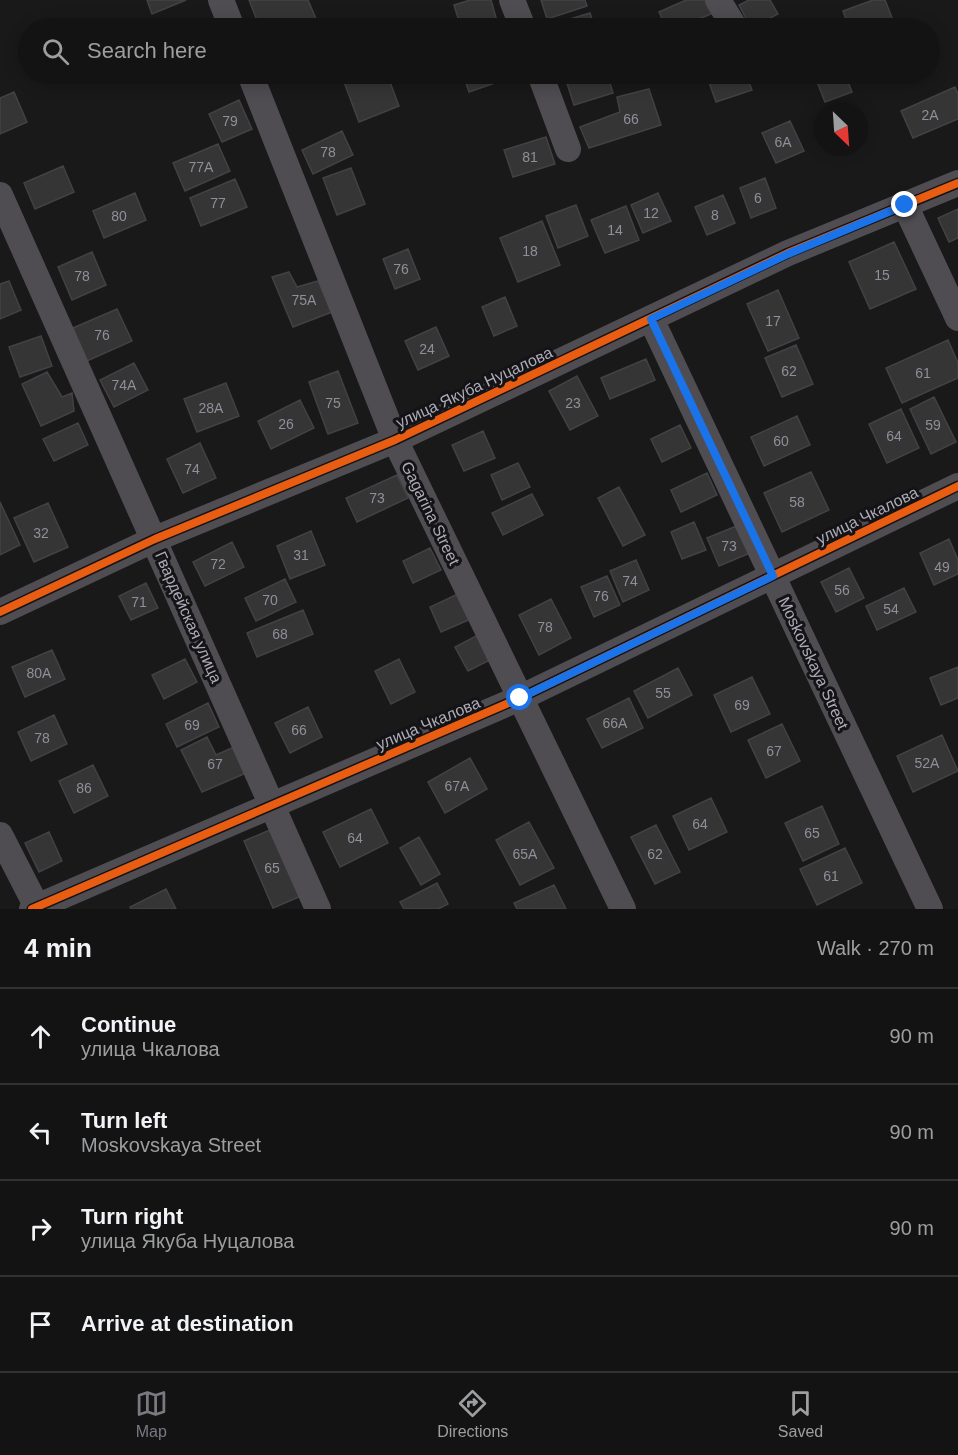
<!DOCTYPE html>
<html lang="en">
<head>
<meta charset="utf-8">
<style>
	:root { --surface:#131313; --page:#1c1c1c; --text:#f1f3f6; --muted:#9d9ea0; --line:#323233; --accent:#7a7881 }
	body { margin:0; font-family:Helvetica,sans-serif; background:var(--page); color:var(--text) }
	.compass { position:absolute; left:814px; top:102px; width:54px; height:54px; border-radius:50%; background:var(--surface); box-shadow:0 3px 15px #0003; rotate:155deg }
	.stop { position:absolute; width:18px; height:18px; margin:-14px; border:4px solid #1a73e8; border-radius:50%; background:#fff }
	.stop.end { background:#1a73e8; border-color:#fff; box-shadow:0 2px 6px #0008 }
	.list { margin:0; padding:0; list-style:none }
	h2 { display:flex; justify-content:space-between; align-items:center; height:78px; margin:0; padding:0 24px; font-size:26px }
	h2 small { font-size:20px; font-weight:400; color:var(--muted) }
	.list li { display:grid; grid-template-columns:39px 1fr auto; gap:18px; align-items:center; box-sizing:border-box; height:96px; padding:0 24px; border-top:2px solid var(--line) }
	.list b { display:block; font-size:22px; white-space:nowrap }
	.list p { margin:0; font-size:20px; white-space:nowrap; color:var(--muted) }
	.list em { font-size:20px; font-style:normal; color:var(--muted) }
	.icon { flex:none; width:33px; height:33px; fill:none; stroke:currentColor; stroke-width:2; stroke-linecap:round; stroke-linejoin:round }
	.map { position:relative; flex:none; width:958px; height:909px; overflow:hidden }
	.search { position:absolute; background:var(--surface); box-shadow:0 3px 15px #0003; left:18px; right:18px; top:18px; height:66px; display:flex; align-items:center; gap:15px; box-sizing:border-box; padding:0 21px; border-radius:33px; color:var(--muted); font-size:22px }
	.sheet { height:462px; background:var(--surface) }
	nav { display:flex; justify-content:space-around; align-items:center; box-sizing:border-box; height:84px; border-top:2px solid var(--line); background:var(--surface); font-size:16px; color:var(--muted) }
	nav a { display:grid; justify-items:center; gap:3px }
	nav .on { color:var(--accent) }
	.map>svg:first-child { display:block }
	.building { fill:#353536; stroke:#434145; stroke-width:1.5 }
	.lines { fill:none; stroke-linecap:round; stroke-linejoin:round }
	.minor { stroke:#4f4d52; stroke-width:26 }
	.cycleway-casing { stroke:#141315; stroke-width:11 }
	.cycleway { stroke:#e95d12; stroke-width:8 }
	.route { stroke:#1a73e8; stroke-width:8 }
	.labels { text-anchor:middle; stroke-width:6; stroke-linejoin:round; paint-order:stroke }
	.number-label { font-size:14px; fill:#908e98 }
	.street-label { font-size:16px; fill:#aeabb9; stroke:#141315 }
</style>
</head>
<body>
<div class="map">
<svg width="958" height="909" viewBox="0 0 958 909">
	<rect width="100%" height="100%" fill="#191919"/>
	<path class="building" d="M147,0H186L152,14Z
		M249,0H308L320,28H260Z
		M470,0H491L497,21L472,28H461L454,5Z
		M541,0H585L587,6L547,19Z
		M686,0H707L713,13L678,28H666L659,12Z
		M749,0H770L778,14L751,28L739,5Z
		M873,0H885L896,28H849L843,11Z
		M590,13L595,28H548L547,26Z
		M341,74H387L399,106L359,122Z
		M463,74H521L469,92Z
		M564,74H607L613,93L574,105Z
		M706,74H746L752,90L716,102Z
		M814,74H845L852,92L825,102Z
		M955,87L958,94V119L913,138L901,111Z
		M649,89L661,125L589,148L580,127L620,112L617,97Z
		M14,92L27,122L0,134V98Z
		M239,100L252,129L222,142L209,114Z
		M790,121L804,151L776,163L762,133Z
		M342,131L353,155L313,174L302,150Z
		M546,137L555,164L513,177L504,150Z
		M218,144L230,171L185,191L173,163Z
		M63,166L74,192L35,209L24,183Z
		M351,168L365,204L337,215L323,178Z
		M765,178L776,208L751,218L740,188Z
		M235,179L247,207L201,226L190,198Z
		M135,193L146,220L104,238L93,211Z
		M658,193L671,221L643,233L631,205Z
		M723,195L735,223L707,235L695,207Z
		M576,205L588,236L558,248L546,216Z
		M626,206L639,240L605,253L591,220Z
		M958,209V238L949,242L938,218Z
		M542,221L560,265L518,282L500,238Z
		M894,242L916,289L870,309L849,262Z
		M408,249L420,279L395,289L383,259Z
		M92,252L106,285L72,300L58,267Z
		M289,272L297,287L318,281L332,312L293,327L272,277Z
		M9,281L21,310L0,319V284Z
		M778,290L799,338L768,351L747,304Z
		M505,297L517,326L494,336L482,307Z
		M117,309L132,341L87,361L73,328Z
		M436,327L449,356L418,370L405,341Z
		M41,336L52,366L20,377L9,347Z
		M948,340L958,363V378L902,403L886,368Z
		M796,345L813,384L782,397L765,358Z
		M646,359L655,380L610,399L601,378Z
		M134,363L148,390L114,407L100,380Z
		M338,371L358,423L328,434L309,382Z
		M47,372L62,397L72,393L74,411L41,426L22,384Z
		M577,376L598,416L570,430L549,391Z
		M226,383L239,416L197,432L184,399Z
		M934,397L956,442L931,454L910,409Z
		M300,400L314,428L271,449L258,421Z
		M901,409L919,448L887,463L869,424Z
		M797,416L810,445L764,466L751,437Z
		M78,423L88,445L54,461L43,439Z
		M680,425L691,448L662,462L651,439Z
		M483,431L495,458L464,471L452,445Z
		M200,443L216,478L183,493L167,459Z
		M518,463L530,487L502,500L491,475Z
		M811,472L829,510L782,532L764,493Z
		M707,473L717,495L681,512L671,490Z
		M397,475L408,498L357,522L346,498Z
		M619,487L645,535L623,546L598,498Z
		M532,494L543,515L503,535L492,513Z
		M0,502L20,545L0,555Z
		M48,503L68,547L34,562L14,518Z
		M694,522L706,550L682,559L671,532Z
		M739,525L750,553L719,566L707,538Z
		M311,531L325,565L290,579L277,546Z
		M949,539L958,560V574L934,585L920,553Z
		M232,542L244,567L205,586L193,562Z
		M430,548L441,570L413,583L403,561Z
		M636,560L649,590L623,602L610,571Z
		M849,568L864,598L836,612L821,582Z
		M607,576L620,605L594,617L581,587Z
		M285,579L296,602L256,621L245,598Z
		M146,583L158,608L131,620L119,596Z
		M904,588L916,612L877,630L866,606Z
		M462,592L473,618L441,632L430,607Z
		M551,599L571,638L539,655L519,615Z
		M303,610L313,634L257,657L247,633Z
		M478,635L490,660L468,671L455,647Z
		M52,650L65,679L25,697L12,667Z
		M185,659L197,682L164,699L152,675Z
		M399,659L415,692L391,704L375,671Z
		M958,667V698L941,705L930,678Z
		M678,668L692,695L648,718L634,691Z
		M752,677L770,714L731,732L714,695Z
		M629,698L643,728L602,748L587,719Z
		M208,703L219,727L177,747L166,724Z
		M308,707L322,737L290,753L275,723Z
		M54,715L67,744L31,761L18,732Z
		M782,724L800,761L766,778L748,740Z
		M942,735L958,771L913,792L897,756Z
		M207,737L216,755L234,747L246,773L202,792L181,750Z
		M470,758L487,789L445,813L428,782Z
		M93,765L108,796L74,813L59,781Z
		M711,798L727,832L689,850L673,816Z
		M822,806L839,844L803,861L785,823Z
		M371,809L388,843L340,867L323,832Z
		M529,822L554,868L520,885L496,840Z
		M656,825L680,872L655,884L631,837Z
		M272,829L301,896L273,908L244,841Z
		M49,832L62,861L39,872L25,843Z
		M419,837L440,874L421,885L400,848Z
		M845,848L862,883L817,905L800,869Z
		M437,883L448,904L438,909H404L400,902Z
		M554,885L566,909H517L514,903Z
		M166,889L176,909H131L130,907Z"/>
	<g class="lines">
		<path class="minor" d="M221,0L232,28
			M512,0L523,28
			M718,0L735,28
			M250,74L395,440L623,909
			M540,74L568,149
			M0,195L318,909
			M905,205L958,318
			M651,319L930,909
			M0,612L155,539L395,440L788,253L958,183
			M0,835L38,909
			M32,909L520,698L958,486"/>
		<defs>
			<path id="cycleway" d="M0,612L155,539L395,440L788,253L958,183
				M32,909L520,698L958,486"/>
		</defs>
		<use href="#cycleway" class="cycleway-casing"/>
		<use href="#cycleway" class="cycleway"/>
	</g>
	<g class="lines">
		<path class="route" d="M520,698L773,576L651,319L788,254L905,205"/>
	</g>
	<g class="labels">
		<g class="number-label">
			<text x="930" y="120">2А</text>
			<text x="631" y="124">66</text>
			<text x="230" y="126">79</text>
			<text x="783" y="147">6А</text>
			<text x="328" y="157">78</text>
			<text x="530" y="162">81</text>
			<text x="201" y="172">77А</text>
			<text x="758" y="203">6</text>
			<text x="218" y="208">77</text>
			<text x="651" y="218">12</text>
			<text x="715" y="220">8</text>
			<text x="119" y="221">80</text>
			<text x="615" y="235">14</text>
			<text x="530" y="256">18</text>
			<text x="401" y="274">76</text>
			<text x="882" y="280">15</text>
			<text x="82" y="281">78</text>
			<text x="304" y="305">75А</text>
			<text x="773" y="326">17</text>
			<text x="102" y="340">76</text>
			<text x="427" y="354">24</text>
			<text x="789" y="376">62</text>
			<text x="923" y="378">61</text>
			<text x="124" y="390">74А</text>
			<text x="333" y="408">75</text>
			<text x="573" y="408">23</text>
			<text x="211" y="413">28А</text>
			<text x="286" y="429">26</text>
			<text x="933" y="430">59</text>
			<text x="894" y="441">64</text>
			<text x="781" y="446">60</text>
			<text x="192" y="474">74</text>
			<text x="377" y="503">73</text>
			<text x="797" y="507">58</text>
			<text x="41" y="538">32</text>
			<text x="729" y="551">73</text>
			<text x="301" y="560">31</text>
			<text x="218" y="569">72</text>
			<text x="942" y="572">49</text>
			<text x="630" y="586">74</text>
			<text x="842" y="595">56</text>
			<text x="601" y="601">76</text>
			<text x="270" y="605">70</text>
			<text x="139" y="607">71</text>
			<text x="891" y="614">54</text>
			<text x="545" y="632">78</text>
			<text x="280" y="639">68</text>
			<text x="39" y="678">80А</text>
			<text x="663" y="698">55</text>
			<text x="742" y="710">69</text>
			<text x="615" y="728">66А</text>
			<text x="192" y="730">69</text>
			<text x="299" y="735">66</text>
			<text x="42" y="743">78</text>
			<text x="774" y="756">67</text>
			<text x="927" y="768">52А</text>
			<text x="215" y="769">67</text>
			<text x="457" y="791">67А</text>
			<text x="84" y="793">86</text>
			<text x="700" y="829">64</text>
			<text x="812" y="838">65</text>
			<text x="355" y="843">64</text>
			<text x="525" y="859">65А</text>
			<text x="655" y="859">62</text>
			<text x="272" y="873">65</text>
			<text x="831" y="881">61</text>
		</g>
		<g class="street-label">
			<text transform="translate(474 387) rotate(-25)" y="6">улица Якуба Нуцалова</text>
			<text transform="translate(431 513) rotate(64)" y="6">Gagarina Street</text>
			<text transform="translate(867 515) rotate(-26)" y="6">улица Чкалова</text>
			<text transform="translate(189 617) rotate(66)" y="6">Гвардейская улица</text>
			<text transform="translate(814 663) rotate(65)" y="6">Moskovskaya Street</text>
			<text transform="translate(428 723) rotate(-23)" y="6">улица Чкалова</text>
		</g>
	</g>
</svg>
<svg class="compass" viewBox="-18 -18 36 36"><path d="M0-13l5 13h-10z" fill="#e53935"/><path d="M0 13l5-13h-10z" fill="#9d9ea0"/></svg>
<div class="stop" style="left:520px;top:698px"></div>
<div class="stop end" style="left:905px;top:205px"></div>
<div class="search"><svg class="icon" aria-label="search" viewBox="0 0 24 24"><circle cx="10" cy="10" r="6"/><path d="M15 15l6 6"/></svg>Search here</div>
</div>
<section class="sheet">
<h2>4 min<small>Walk · 270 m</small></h2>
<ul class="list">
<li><svg class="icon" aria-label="ahead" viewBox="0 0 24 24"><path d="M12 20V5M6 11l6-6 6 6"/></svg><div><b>Continue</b><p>улица Чкалова</p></div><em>90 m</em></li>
<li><svg class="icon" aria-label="left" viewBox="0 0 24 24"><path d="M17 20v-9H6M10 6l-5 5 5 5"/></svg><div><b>Turn left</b><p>Moskovskaya Street</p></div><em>90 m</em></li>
<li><svg class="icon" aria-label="right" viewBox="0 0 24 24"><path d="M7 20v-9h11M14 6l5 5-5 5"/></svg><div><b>Turn right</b><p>улица Якуба Нуцалова</p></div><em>90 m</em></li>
<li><svg class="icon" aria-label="arrive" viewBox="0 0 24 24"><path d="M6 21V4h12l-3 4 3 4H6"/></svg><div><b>Arrive at destination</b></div></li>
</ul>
</section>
<nav>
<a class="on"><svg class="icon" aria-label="map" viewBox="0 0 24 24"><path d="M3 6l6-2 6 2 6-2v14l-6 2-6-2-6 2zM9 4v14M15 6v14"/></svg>Map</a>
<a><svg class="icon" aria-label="directions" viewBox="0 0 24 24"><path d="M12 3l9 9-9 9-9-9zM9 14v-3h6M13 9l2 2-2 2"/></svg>Directions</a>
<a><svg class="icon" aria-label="saved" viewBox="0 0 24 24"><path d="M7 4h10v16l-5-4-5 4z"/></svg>Saved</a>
</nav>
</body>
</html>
